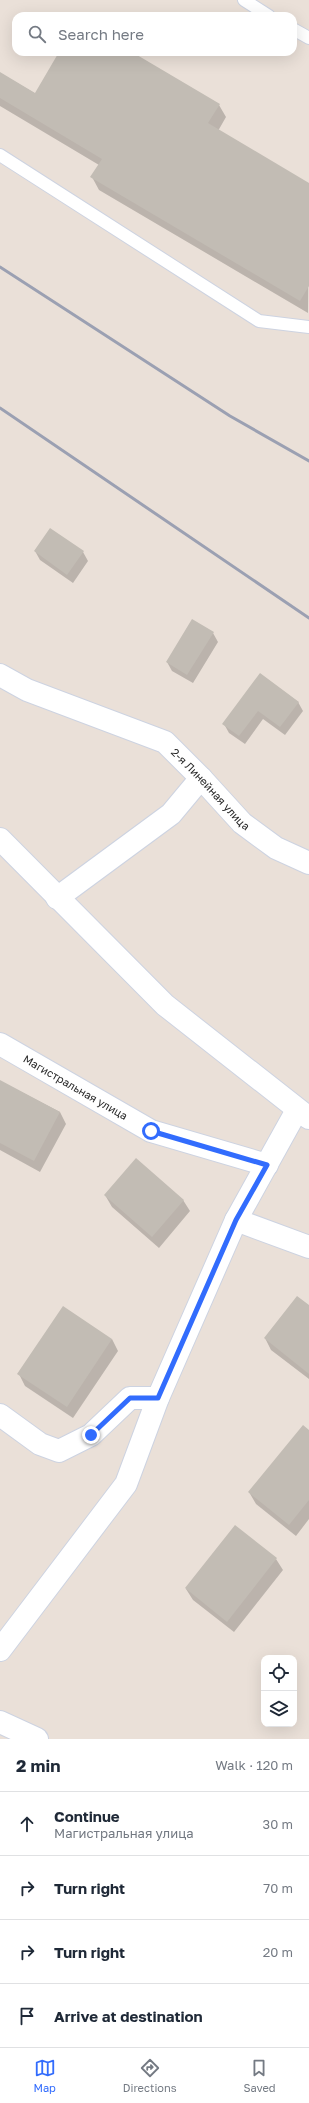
<!DOCTYPE html>
<html lang="en">
<head>
<meta charset="utf-8">
<style>
	:root { --surface:#fff; --page:#f2f2f3; --text:#1f2937; --muted:#747a83; --line:#e0e1e3; --accent:#326cfd }
	body { margin:0; font-family:"Golos Text",sans-serif; background:var(--page); color:var(--text) }
	.controls { position:absolute; right:12px; bottom:12px; display:grid; overflow:hidden; border-radius:8px; box-shadow:0 4px 16px #0002 }
	.controls button { width:36px; height:36px; display:grid; place-items:center; padding:0; border:0; border-bottom:1px solid var(--line); background:var(--surface); color:var(--text); font:20px sans-serif }
	.stop { position:absolute; width:12px; height:12px; margin:-9px; border:3px solid #326cfd; border-radius:50%; background:#fff }
	.stop.end { background:#326cfd; border-color:#fff; box-shadow:0 1px 4px #0008 }
	.list { margin:0; padding:0; list-style:none }
	h2 { display:flex; justify-content:space-between; align-items:center; height:52px; margin:0; padding:0 16px; font-size:17px }
	h2 small { font-size:13px; font-weight:400; color:var(--muted) }
	.list li { display:grid; grid-template-columns:26px 1fr auto; gap:12px; align-items:center; box-sizing:border-box; height:64px; padding:0 16px; border-top:1px solid var(--line) }
	.list b { display:block; font-size:15px; white-space:nowrap }
	.list p { margin:0; font-size:13px; white-space:nowrap; color:var(--muted) }
	.list em { font-size:13px; font-style:normal; color:var(--muted) }
	.icon { flex:none; width:22px; height:22px; fill:none; stroke:currentColor; stroke-width:2; stroke-linecap:round; stroke-linejoin:round }
	.map { position:relative; flex:none; width:309px; height:1739px; overflow:hidden }
	.search { position:absolute; background:var(--surface); box-shadow:0 4px 16px #0002; left:12px; right:12px; top:12px; height:44px; display:flex; align-items:center; gap:10px; box-sizing:border-box; padding:0 14px; border-radius:12px; color:var(--muted); font-size:15px }
	.sheet { height:308px; background:var(--surface) }
	nav { display:flex; justify-content:space-around; align-items:center; box-sizing:border-box; height:56px; border-top:1px solid var(--line); background:var(--surface); font-size:11px; color:var(--muted) }
	nav a { display:grid; justify-items:center; gap:2px }
	nav .on { color:var(--accent) }
	.map>svg:first-child { display:block }
	.shadow { fill:#0003 }
	.building { fill:#c2bcb4 }
	.lines { fill:none; stroke-linecap:round; stroke-linejoin:round }
	.lane-casing { stroke:#cdd3e1; stroke-width:14 }
	.street-casing { stroke:#cdd3e1; stroke-width:24 }
	.secondary-casing { stroke:#cdd3e1; stroke-width:24 }
	.lane { stroke:#fff; stroke-width:12 }
	.street { stroke:#fff; stroke-width:22 }
	.secondary { stroke:#fff; stroke-width:22 }
	.rail { stroke:#9ba0b2; stroke-width:3 }
	.route { stroke:#326cfd; stroke-width:5 }
	.labels { text-anchor:middle; stroke-width:3.5; stroke-linejoin:round; paint-order:stroke }
	.street-label { font-size:11px; fill:#272727; stroke:#fff }
</style>
</head>
<body>
<div class="map">
<svg width="309" height="1739" viewBox="0 0 309 1739">
	<rect width="100%" height="100%" fill="#eae0d8"/>
	<path class="shadow" d="M61,52H130L219,105L226,117L218,131L309,184L308,313L99,190L92,177L99,165L0,106V73L36,94Z
		M35,551L83,552L88,561L73,583L40,560Z
		M213,633L218,642L193,683L172,671L167,662Z
		M260,674L298,702L303,711L285,735L263,719L245,744L229,733L224,724Z
		M0,1081L60,1112L66,1124L40,1172L0,1150Z
		M105,1195L183,1200L190,1211L159,1248L112,1207Z
		M309,1306V1379L271,1350L265,1338Z
		M112,1339L118,1351L73,1418L25,1386L19,1374Z
		M309,1431V1519L296,1536L256,1504L249,1492Z
		M276,1559L283,1570L234,1632L193,1600L186,1589Z"/>
	<path class="building" d="M59,52H132L220,104L208,123L309,183V286L300,301L90,177L102,159L0,98V72L35,93Z
		M50,528L84,551L67,575L34,551Z
		M192,619L214,632L187,675L166,662Z
		M260,673L299,702L280,727L258,711L239,736L222,724Z
		M0,1080L60,1112L34,1161L0,1143Z
		M136,1158L184,1200L152,1237L104,1195Z
		M297,1296L309,1305V1374L264,1338Z
		M63,1306L112,1339L67,1407L17,1374Z
		M303,1425L309,1430V1500L289,1525L248,1492Z
		M235,1525L277,1558L227,1622L185,1588Z"/>
	<g class="lines">
		<defs>
			<path id="lane" d="M244,0L269,16
				M293,29L309,38
				M0,155L259,321L309,327"/>
			<g id="street">
				<path id="s1" d="M0,675L27,690L165,742L201,778L242,823L276,848L309,863"/>
				<path d="M57,898L171,814L201,778"/>
				<path id="s2" d="M0,1044L151,1131L267,1165"/>
				<path d="M236,1220L309,1247"/>
				<path d="M0,1415L40,1444L59,1451L91,1435L130,1398H158"/>
				<path d="M0,1650L126,1484L158,1398L236,1220L297,1110"/>
				<path d="M0,1722L37,1739"/>
			</g>
			<path id="secondary" d="M0,839L165,1005L309,1118"/>
		</defs>
		<use href="#lane" class="lane-casing"/>
		<use href="#street" class="street-casing"/>
		<use href="#secondary" class="secondary-casing"/>
		<use href="#lane" class="lane"/>
		<use href="#street" class="street"/>
		<use href="#secondary" class="secondary"/>
		<path class="rail" d="M0,267L230,416L309,461
			M0,408L309,618"/>
	</g>
	<g class="lines">
		<path class="route" d="M91,1435L130,1398H158L236,1220L267,1165L151,1131"/>
	</g>
	<g class="labels">
		<g class="street-label">
			<text dy="4" stroke="none"><textPath href="#s1" startOffset="244">2-я Линейная улица</textPath></text>
			<text dy="4" stroke="none"><textPath href="#s2" startOffset="87">Магистральная улица</textPath></text>
		</g>
	</g>
</svg>
<div class="controls">
<button><svg class="icon" aria-label="locate" viewBox="0 0 24 24"><circle cx="12" cy="12" r="6"/><path d="M12 2v4M12 18v4M2 12h4M18 12h4"/></svg></button>
<button><svg class="icon" aria-label="layers" viewBox="0 0 24 24"><path d="M12 4l9 5-9 5-9-5zM3 14l9 5 9-5"/></svg></button>
</div>
<div class="stop" style="left:151px;top:1131px"></div>
<div class="stop end" style="left:91px;top:1435px"></div>
<div class="search"><svg class="icon" aria-label="search" viewBox="0 0 24 24"><circle cx="10" cy="10" r="6"/><path d="M15 15l6 6"/></svg>Search here</div>
</div>
<section class="sheet">
<h2>2 min<small>Walk · 120 m</small></h2>
<ul class="list">
<li><svg class="icon" aria-label="ahead" viewBox="0 0 24 24"><path d="M12 20V5M6 11l6-6 6 6"/></svg><div><b>Continue</b><p>Магистральная улица</p></div><em>30 m</em></li>
<li><svg class="icon" aria-label="right" viewBox="0 0 24 24"><path d="M7 20v-9h11M14 6l5 5-5 5"/></svg><div><b>Turn right</b></div><em>70 m</em></li>
<li><svg class="icon" aria-label="right" viewBox="0 0 24 24"><path d="M7 20v-9h11M14 6l5 5-5 5"/></svg><div><b>Turn right</b></div><em>20 m</em></li>
<li><svg class="icon" aria-label="arrive" viewBox="0 0 24 24"><path d="M6 21V4h12l-3 4 3 4H6"/></svg><div><b>Arrive at destination</b></div></li>
</ul>
</section>
<nav>
<a class="on"><svg class="icon" aria-label="map" viewBox="0 0 24 24"><path d="M3 6l6-2 6 2 6-2v14l-6 2-6-2-6 2zM9 4v14M15 6v14"/></svg>Map</a>
<a><svg class="icon" aria-label="directions" viewBox="0 0 24 24"><path d="M12 3l9 9-9 9-9-9zM9 14v-3h6M13 9l2 2-2 2"/></svg>Directions</a>
<a><svg class="icon" aria-label="saved" viewBox="0 0 24 24"><path d="M7 4h10v16l-5-4-5 4z"/></svg>Saved</a>
</nav>
</body>
</html>
